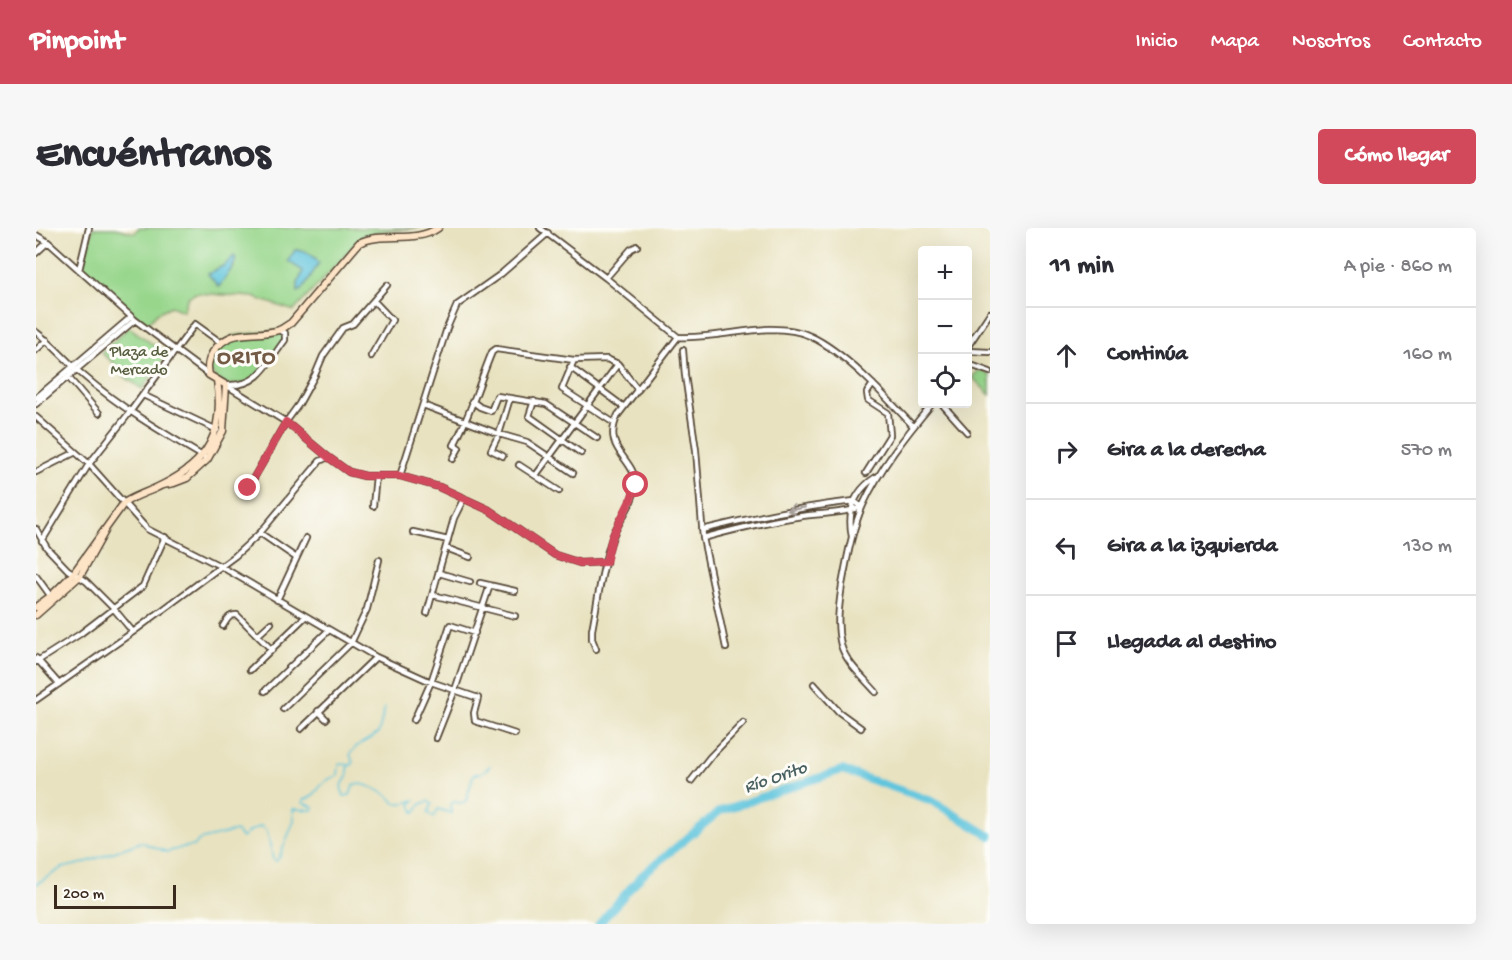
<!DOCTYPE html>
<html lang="es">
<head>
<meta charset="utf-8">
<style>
	:root { --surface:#fff; --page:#f7f7f7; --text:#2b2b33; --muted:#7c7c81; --line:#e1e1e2; --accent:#d1495b }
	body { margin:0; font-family:"Gochi Hand",sans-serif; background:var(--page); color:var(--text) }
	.controls { position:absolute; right:18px; top:18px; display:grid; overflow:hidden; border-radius:6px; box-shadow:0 6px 24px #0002 }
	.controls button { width:54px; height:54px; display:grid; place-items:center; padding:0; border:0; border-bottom:2px solid var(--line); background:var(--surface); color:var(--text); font:30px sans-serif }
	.scale { position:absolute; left:18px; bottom:15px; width:122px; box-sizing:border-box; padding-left:6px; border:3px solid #3b2a1e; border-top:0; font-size:16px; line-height:21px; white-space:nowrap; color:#3b2a1e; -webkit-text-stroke:4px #fdfcf7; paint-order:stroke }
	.stop { position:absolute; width:18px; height:18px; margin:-14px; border:4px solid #d1495b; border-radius:50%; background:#fff }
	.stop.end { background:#d1495b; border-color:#fff; box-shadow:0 2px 6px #0008 }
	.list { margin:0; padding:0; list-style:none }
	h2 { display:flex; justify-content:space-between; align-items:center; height:78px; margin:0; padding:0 24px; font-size:26px }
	h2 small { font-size:20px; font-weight:400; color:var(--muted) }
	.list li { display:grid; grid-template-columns:39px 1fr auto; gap:18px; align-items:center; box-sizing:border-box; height:96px; padding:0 24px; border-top:2px solid var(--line) }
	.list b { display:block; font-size:22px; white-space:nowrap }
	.list em { font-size:20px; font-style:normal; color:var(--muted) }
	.icon { flex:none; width:33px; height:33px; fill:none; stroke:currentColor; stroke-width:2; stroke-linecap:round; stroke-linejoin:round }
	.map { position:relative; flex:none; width:954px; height:696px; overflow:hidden; border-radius:6px }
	header { display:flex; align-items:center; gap:36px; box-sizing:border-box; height:84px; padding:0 30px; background:var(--accent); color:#fff }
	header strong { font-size:28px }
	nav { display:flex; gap:33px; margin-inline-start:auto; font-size:21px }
	.intro { display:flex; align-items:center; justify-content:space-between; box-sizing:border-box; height:144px; padding:0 36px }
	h1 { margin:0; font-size:42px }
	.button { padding:15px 27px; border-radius:6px; background:var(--accent); color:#fff; font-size:21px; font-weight:700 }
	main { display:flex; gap:36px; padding:0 36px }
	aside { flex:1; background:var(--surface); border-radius:6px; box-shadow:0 6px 24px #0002 }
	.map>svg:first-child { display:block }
	.green { fill:#97d68b; stroke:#698054; stroke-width:1.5; fill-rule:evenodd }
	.water { fill:#60c5dd; stroke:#4e787e; stroke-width:1.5 }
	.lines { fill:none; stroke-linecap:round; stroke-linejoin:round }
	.stream { stroke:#60c5dd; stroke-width:1.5 }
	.river { stroke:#60c5dd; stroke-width:8 }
	.street-casing { stroke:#554636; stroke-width:8 }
	.secondary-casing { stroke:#554636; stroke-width:9 }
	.street { stroke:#fff; stroke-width:4.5 }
	.secondary { stroke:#fee4c6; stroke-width:6 }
	.oneway { stroke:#a79f9a }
	.route { stroke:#d1495b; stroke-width:8 }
	.labels { text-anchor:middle; stroke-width:6; stroke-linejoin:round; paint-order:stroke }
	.park-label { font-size:16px; fill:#575e3f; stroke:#fdfcf7 }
	.water-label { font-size:18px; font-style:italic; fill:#486061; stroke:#fdfcf7 }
	.district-label { font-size:22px; font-weight:bold; letter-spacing:1.5px; fill:#745b45; stroke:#fdfcf7 }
</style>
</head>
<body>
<header>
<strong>Pinpoint</strong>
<nav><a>Inicio</a><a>Mapa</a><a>Nosotros</a><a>Contacto</a></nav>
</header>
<div class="intro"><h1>Encuéntranos</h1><a class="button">Cómo llegar</a></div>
<main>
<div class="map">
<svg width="954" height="696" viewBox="0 0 954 696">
	<rect width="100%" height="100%" fill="#fdfcf7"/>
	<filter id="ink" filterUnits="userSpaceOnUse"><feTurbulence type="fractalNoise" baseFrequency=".0167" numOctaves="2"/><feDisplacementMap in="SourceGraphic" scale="12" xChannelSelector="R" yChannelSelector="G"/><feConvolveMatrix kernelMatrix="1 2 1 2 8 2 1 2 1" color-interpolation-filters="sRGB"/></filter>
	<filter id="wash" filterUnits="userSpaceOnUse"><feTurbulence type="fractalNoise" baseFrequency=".008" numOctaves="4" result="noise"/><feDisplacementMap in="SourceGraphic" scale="24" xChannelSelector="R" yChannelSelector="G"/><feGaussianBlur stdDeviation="1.35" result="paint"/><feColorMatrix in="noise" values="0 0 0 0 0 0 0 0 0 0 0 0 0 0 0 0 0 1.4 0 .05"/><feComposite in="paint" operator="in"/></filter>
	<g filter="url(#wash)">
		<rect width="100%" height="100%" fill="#e8e2c0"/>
		<path class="green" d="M57,0H79L99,5L102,0H384L350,3L328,7L258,83L217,69L160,65L152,69L147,83L135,78L121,85L111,97L46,41ZM259,22L269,23L279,29L262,64V56L267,43L252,33ZM189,37L198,39L191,45L183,59L174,48L180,41Z
			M93,99L131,127L106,161L85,146L84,140L65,125Z
			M244,102L249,105V112L221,150L213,155L190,157L181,152L172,140L174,129L196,108Z
			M942,143H947L954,148V167L936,149Z"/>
		<path class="water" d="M259,22C270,23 277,26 283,35L266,62L262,64V56L267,43L252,33Z
			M198,28L200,31C197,42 188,50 183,59L172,46L189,37Z"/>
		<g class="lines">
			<path class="stream" d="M312,537V547L305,559L308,568L314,567L318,556C329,554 353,566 359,575H369L379,572L375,576L378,584L380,583L384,577L392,573L396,576L392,585L398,589L402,581L415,585L414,577L417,574L426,575L430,573L437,548L439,546L445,545L454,538
				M0,656L26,640L48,635L105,614L131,624L148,619L158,618L163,612L200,603L206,610L212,604L225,598L231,603L237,631L240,633L243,630L258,593L257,581L277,582L278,579L267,575V572C279,570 280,561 289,554C292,551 297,549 302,548L303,536L316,537L317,535L314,526C321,514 339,510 342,505C345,500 346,487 349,480"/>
			<path class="river" d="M563,696L605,648L684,583L806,542L896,573L954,608"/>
		</g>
	</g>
	<g filter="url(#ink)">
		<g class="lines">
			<defs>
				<path id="street" d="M504,0L570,50L642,109C672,111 703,102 734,101C747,101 762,102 774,108C809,124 851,170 877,198
					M0,7L12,14L99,92L173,147
					M0,25L12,14
					M43,42L53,0
					M570,50L595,21L601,18
					M0,104C18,117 31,134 48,148C85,180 126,204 168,229
					M932,118L954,85
					M0,122L11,112
					M647,122L649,147L660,222L667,310L690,420
					M932,123L954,124
					M335,128L356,92L338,73
					M538,132L526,161L578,195
					M932,136L954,144
					M534,139L588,179
					M32,149L63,185
					M190,157L250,194L292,229L313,244L329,248H364L403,259L453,282L519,327L544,335L570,334
					M193,157C224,158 232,134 249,112V105L244,102
					M107,167L181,202
					M0,170L95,89
					M436,173L444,179L455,183L461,168L510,176L561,210
					M498,173L493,188L545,225
					M0,176L99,92
					M906,176L931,204
					M387,177L463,206L491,214L537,245
					M0,189L53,236L111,301L186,339L340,429L395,454L442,470L438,485L439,493L479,506
					M467,228L455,222L463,206L474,170
					M417,231L423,220L418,217C434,188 443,155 456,124L460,121L538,132L571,131L582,136L602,162
					M483,237L523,263
					M0,244L38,225
					M830,245L854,207L852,185L832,172L831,165L837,156
					M500,247L582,136
					M364,248L411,100L421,77L465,46L512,5
					M212,260L250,194L263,176L279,147L287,128L307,100L317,96L351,57
					M337,278L340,248
					M0,301L11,320L32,342L50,353L78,381L97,404
					M666,302C717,289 766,279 818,273L826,279
					M377,304L412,312
					M224,305L259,329
					M816,309C811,284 818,263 840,249
					M667,310C700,301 733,293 766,288C786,285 807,286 826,279
					M6,313L53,236L94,184L159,96L184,114
					M410,320L434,329
					M403,345L434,354
					M0,348L16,370
					M444,355L479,363
					M397,367L479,388
					M241,372L270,310
					M391,385L418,290L428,270
					M187,398C191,392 193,386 201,387L236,422
					M222,407L235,395
					M560,421L556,411V402C562,371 566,337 577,308C583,292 598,275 599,258C602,231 564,223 582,187L642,109
					M0,430L23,456
					M0,434L44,406L107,358L129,309
					M214,442L269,389
					M778,456L803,484L825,500
					M229,463L293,402
					M840,464C828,450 810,435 805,417C800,397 803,377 806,357C811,331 816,301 827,277C844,240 870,207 896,176
					M0,472L97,404L199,328L224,305L284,233L292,229
					M247,481L315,415L331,381L343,332
					M282,483L290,491
					M378,492L395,454L414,397L439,405
					M265,501L340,429
					M400,510L419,462L454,357
					M655,553L674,529L707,495"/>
				<path id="secondary" d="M127,257L138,255L151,250L171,232L187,203L190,157L173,147C171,138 172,132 177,124C195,98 218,110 243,102C247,101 251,97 255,95L323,15C347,3 379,16 402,0
					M0,379L15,368L37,346L88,275C100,267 113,264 126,257C173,234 189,204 181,152
					M0,387L44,348L69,303"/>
			</defs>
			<use href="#street" class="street-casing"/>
			<use href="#secondary" class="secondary-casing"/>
			<use href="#street" class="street"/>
			<use href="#secondary" class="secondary"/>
		</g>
		<defs><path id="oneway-shaft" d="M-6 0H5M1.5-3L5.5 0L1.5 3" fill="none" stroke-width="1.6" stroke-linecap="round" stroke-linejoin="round" transform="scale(1.5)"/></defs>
		<use class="oneway" href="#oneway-shaft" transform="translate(760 281) rotate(170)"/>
	</g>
	<g class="lines" filter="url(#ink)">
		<path class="route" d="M212,260L250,194L292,229L313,244L329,248H364L403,259L453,282L519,327L544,335L570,334L576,309L595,271L600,257"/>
	</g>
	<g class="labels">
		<g class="park-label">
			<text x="103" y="128">Plaza de<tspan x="103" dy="18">Mercado</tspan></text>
		</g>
		<g class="water-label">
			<text transform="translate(739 548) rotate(-19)" y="6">Río Orito</text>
		</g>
		<g class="district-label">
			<text x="211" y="135">ORITO</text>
		</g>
	</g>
</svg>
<div class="controls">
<button>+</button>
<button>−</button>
<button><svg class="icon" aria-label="locate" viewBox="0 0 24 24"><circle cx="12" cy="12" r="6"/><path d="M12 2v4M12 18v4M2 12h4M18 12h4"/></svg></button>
</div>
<div class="scale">200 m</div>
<div class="stop" style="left:600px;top:257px"></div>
<div class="stop end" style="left:212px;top:260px"></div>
</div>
<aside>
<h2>11 min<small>A pie · 860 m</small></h2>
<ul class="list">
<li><svg class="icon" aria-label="ahead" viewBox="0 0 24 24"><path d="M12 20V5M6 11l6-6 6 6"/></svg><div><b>Continúa</b></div><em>160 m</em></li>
<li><svg class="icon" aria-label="right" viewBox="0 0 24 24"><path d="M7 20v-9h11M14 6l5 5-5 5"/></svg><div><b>Gira a la derecha</b></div><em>570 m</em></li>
<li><svg class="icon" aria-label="left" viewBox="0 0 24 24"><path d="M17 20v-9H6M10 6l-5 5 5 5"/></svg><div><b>Gira a la izquierda</b></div><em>130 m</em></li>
<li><svg class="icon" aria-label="arrive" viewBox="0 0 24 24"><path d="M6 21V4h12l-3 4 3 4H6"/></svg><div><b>Llegada al destino</b></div></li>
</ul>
</aside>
</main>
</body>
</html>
